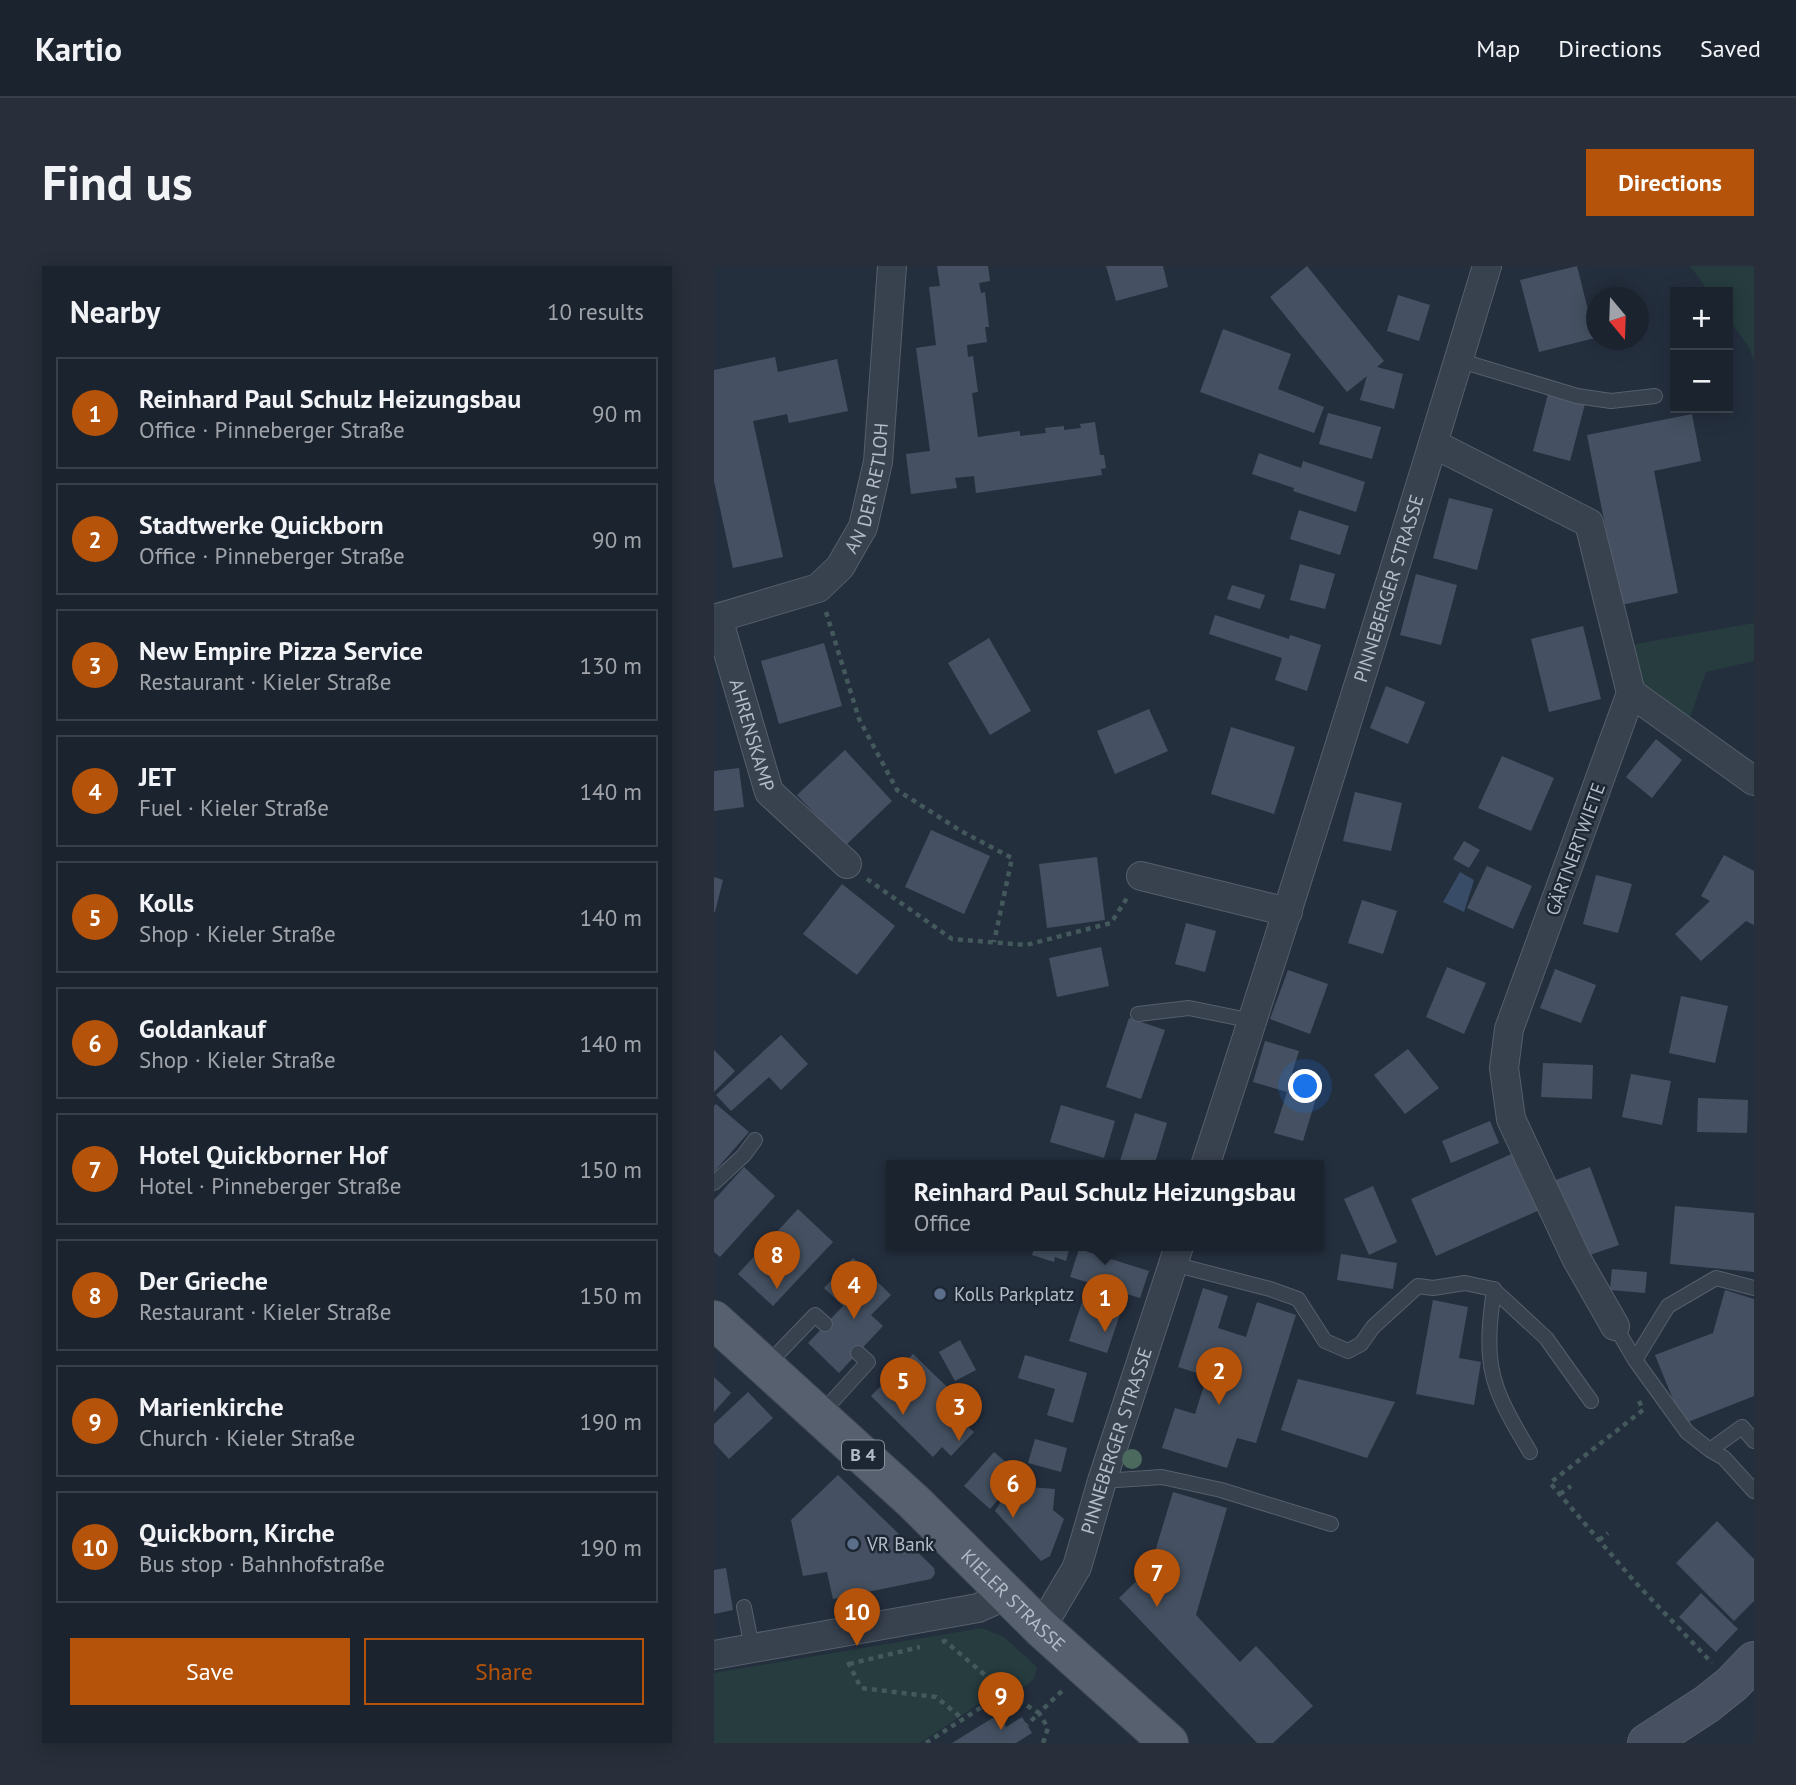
<!DOCTYPE html>
<html lang="en">
<head>
<meta charset="utf-8">
<style>
	:root { --surface:#1b232e; --page:#282f3a; --text:#f1f3f6; --muted:#a0a4aa; --line:#39404a; --accent:#b45309 }
	body { margin:0; font-family:"PT Sans",sans-serif; background:var(--page); color:var(--text) }
	.controls { position:absolute; right:21px; top:21px; display:grid; overflow:hidden; border-radius:0px; box-shadow:0 4px 18px #0003 }
	.controls button { width:63px; height:63px; display:grid; place-items:center; padding:0; border:0; border-bottom:2px solid var(--line); background:var(--surface); color:var(--text); font:35px sans-serif }
	.compass { position:absolute; left:872px; top:21px; width:63px; height:63px; border-radius:50%; background:var(--surface); box-shadow:0 4px 18px #0003; rotate:161deg }
	.you { position:absolute; left:592px; top:821px; width:24px; height:24px; margin:-18px; border:5px solid #fff; border-radius:50%; background:#1a73e8; box-shadow:0 0 0 10px #1a73e833 }
	.badge { display:grid; place-items:center; width:46px; height:46px; border-radius:50%; background:var(--accent); color:#fff; font-size:23px; font-weight:700 }
	.pin { position:absolute; translate:-50% -58px; filter:drop-shadow(0 2px 4px #0008) }
	.pin::after { content:''; position:absolute; top:37px; width:24px; height:21px; background:inherit; clip-path:polygon(0 0,100% 0,50% 100%) }
	.popup { position:absolute; left:172px; top:894px; width:438px; height:91px; box-sizing:border-box; display:grid; place-content:center; border-radius:0px; background:var(--surface); filter:drop-shadow(0 2px 5px #0005); font-size:23px; white-space:nowrap; color:var(--muted) }
	.popup b { font-size:26px; color:var(--text) }
	.popup::after { content:''; position:absolute; left:50%; top:100%; margin-left:-14px; border:14px solid transparent; border-top-color:var(--surface) }
	.list { margin:0; padding:0; list-style:none }
	h2 { display:flex; justify-content:space-between; align-items:center; height:91px; margin:0; padding:0 28px; font-size:30px }
	h2 small { font-size:23px; font-weight:400; color:var(--muted) }
	.list li { display:grid; grid-template-columns:46px 1fr auto; gap:21px; align-items:center; box-sizing:border-box; height:112px; margin:0 14px 14px; padding:0 14px; border:2px solid var(--line); border-radius:0px }
	.list b { display:block; font-size:26px; white-space:nowrap }
	.list p { margin:0; font-size:23px; white-space:nowrap; color:var(--muted) }
	.list em { font-size:23px; font-style:normal; color:var(--muted) }
	.actions { display:flex; gap:14px; padding:21px 28px }
	.actions a { flex:1; padding:16px 0; border:2px solid var(--accent); border-radius:0px; text-align:center; font-size:24px; color:var(--accent) }
	.actions .main { background:var(--accent); color:#fff }
	.map { position:relative; flex:none; width:1040px; height:1477px; overflow:hidden; border-radius:0px }
	header { display:flex; align-items:center; gap:42px; box-sizing:border-box; height:98px; padding:0 35px; background:var(--surface); border-bottom:2px solid var(--line) }
	header strong { font-size:33px }
	nav { display:flex; gap:38px; margin-inline-start:auto; font-size:24px }
	.intro { display:flex; align-items:center; justify-content:space-between; box-sizing:border-box; height:168px; padding:0 42px }
	h1 { margin:0; font-size:49px }
	.button { padding:18px 32px; border-radius:0px; background:var(--accent); color:#fff; font-size:24px; font-weight:700 }
	main { display:flex; gap:42px; padding:0 42px }
	aside { flex:1; background:var(--surface); border-radius:0px; box-shadow:0 4px 18px #0003 }
	.map>svg:first-child { display:block }
	.green { fill:#263c3f }
	.water { fill:#394c67 }
	.building { fill:#455162 }
	.lines { fill:none; stroke-linecap:round; stroke-linejoin:round }
	.service-casing { stroke:#565f6c; stroke-width:16 }
	.minor-casing { stroke:#565f6c; stroke-width:30 }
	.secondary-casing { stroke:#565f6c; stroke-width:40 }
	.primary-casing { stroke:#414a57; stroke-width:40 }
	.path { stroke:#44595c; stroke-width:4.5; stroke-dasharray:5 5; stroke-linecap:butt }
	.service { stroke:#38414e; stroke-width:14 }
	.minor { stroke:#38414e; stroke-width:28 }
	.secondary { stroke:#465061; stroke-width:38 }
	.primary { stroke:#56606e; stroke-width:38 }
	.tree { fill:#4b6a5d }
	.service-dot { fill:#5c6f8a; stroke:#1d2633; stroke-width:2.5 }
	.labels { text-anchor:middle; stroke-width:5; stroke-linejoin:round; paint-order:stroke }
	.shield { fill:#1d2633; stroke:#878f9c; stroke-width:2 }
	.shield-label { font-size:18px; font-weight:bold; fill:#b4bcc9 }
	.street-label { font-size:19px; fill:#b4bcc9; stroke:#1d2633 }
	.poi-label { font-size:19px; fill:#b4bcc9; stroke:#1d2633; text-anchor:start }
</style>
</head>
<body>
<header>
<strong>Kartio</strong>
<nav><a>Map</a><a>Directions</a><a>Saved</a></nav>
</header>
<div class="intro"><h1>Find us</h1><a class="button">Directions</a></div>
<main>
<aside>
<h2>Nearby<small>10 results</small></h2>
<ul class="list">
<li><span class="badge">1</span><div><b>Reinhard Paul Schulz Heizungsbau</b><p>Office · Pinneberger Straße</p></div><em>90 m</em></li>
<li><span class="badge">2</span><div><b>Stadtwerke Quickborn</b><p>Office · Pinneberger Straße</p></div><em>90 m</em></li>
<li><span class="badge">3</span><div><b>New Empire Pizza Service</b><p>Restaurant · Kieler Straße</p></div><em>130 m</em></li>
<li><span class="badge">4</span><div><b>JET</b><p>Fuel · Kieler Straße</p></div><em>140 m</em></li>
<li><span class="badge">5</span><div><b>Kolls</b><p>Shop · Kieler Straße</p></div><em>140 m</em></li>
<li><span class="badge">6</span><div><b>Goldankauf</b><p>Shop · Kieler Straße</p></div><em>140 m</em></li>
<li><span class="badge">7</span><div><b>Hotel Quickborner Hof</b><p>Hotel · Pinneberger Straße</p></div><em>150 m</em></li>
<li><span class="badge">8</span><div><b>Der Grieche</b><p>Restaurant · Kieler Straße</p></div><em>150 m</em></li>
<li><span class="badge">9</span><div><b>Marienkirche</b><p>Church · Kieler Straße</p></div><em>190 m</em></li>
<li><span class="badge">10</span><div><b>Quickborn, Kirche</b><p>Bus stop · Bahnhofstraße</p></div><em>190 m</em></li>
</ul>
<div class="actions"><a class="main">Save</a><a>Share</a></div>
</aside>
<div class="map">
<svg width="1040" height="1477" viewBox="0 0 1040 1477">
	<rect width="100%" height="100%" fill="#242f3e"/>
	<path class="green" d="M976,0H1040V94L1034,80L1014,52V26H995Z
		M1040,357V395L992,406L974,457L928,421L916,379Z
		M268,1362L290,1371L323,1401L320,1413L294,1433L266,1437L206,1477H0V1407Z"/>
	<path class="water" d="M746,606L760,614L750,646L729,636Z"/>
	<path class="building" d="M223,0H274L276,15L265,17L267,27L271,26L275,61H271L273,76L253,79L254,91L259,90L264,126L258,127L264,171L306,165V170L332,167L331,162L350,160V164L367,162L366,158L381,156L386,189H390L392,202L387,203L388,209L262,227L260,210L241,212L243,222L197,228L192,188L216,185L202,82L222,79L215,21L226,20Z
		M392,0H449L454,21L402,35Z
		M593,0L670,95L663,101L689,108L680,143L646,134L653,110L633,126L556,31Z
		M863,0L881,72L825,86L806,14Z
		M684,29L716,39L705,75L673,65Z
		M509,63L577,88L564,123L610,141L600,167L486,126Z
		M61,91L64,106L123,93L134,145L75,157L73,148L39,155L69,291L19,302L0,215V104Z
		M834,128L871,138L856,195L819,185Z
		M614,147L667,161L658,193L605,178Z
		M978,148L987,195L940,205L964,327L907,339L873,169Z
		M545,187L587,202L589,195L651,216L642,246L579,225L580,222L538,208Z
		M735,232L779,243L763,304L719,292Z
		M585,244L635,260L626,289L576,273Z
		M586,298L621,308L611,343L576,334Z
		M702,308L743,319L727,379L686,369Z
		M518,319L551,329L546,343L513,333Z
		M501,349L575,373L576,369L607,379L593,425L561,414L568,392L495,368Z
		M869,360L887,433L835,446L817,373Z
		M275,372L317,445L276,469L234,397Z
		M110,377L128,440L65,458L47,395Z
		M672,420L711,436L694,478L656,462Z
		M435,443L454,485L401,508L383,465Z
		M517,461L581,481L560,548L497,528Z
		M942,473L968,494L938,532L912,511Z
		M131,484L178,535L131,580L83,529Z
		M788,490L840,512L817,565L764,542Z
		M25,502L30,541L0,545V505Z
		M641,526L688,537L677,585L629,575Z
		M217,564L276,590L250,648L191,621Z
		M750,575L766,584L755,602L739,593Z
		M1010,589L1040,605V659L1032,655L987,695L961,668L996,635L987,630Z
		M383,591L391,654L333,662L325,598Z
		M773,600L818,620L799,663L753,642Z
		M882,609L918,618L904,667L869,658Z
		M0,611L9,614L1,646H0Z
		M128,618L181,660L143,709L89,668Z
		M648,634L683,645L669,688L634,677Z
		M472,657L502,665L491,706L461,698Z
		M387,681L395,720L343,731L335,692Z
		M733,701L772,717L750,768L712,751Z
		M841,703L882,719L867,757L826,742Z
		M574,704L614,718L596,768L556,753Z
		M967,730L1014,740L1001,797L955,787Z
		M415,752L451,764L427,833L392,821Z
		M67,769L94,798L67,824L55,811L17,845L2,829Z
		M551,775L585,785L578,807L607,816L589,875L560,867L573,826L539,816Z
		M694,783L725,822L691,848L660,809Z
		M0,784L21,805L0,826Z
		M829,797L879,799L878,833L827,831Z
		M917,808L957,815L948,859L908,851Z
		M984,832L1034,834L1033,867L983,866Z
		M2,838L35,866L0,906V840Z
		M347,839L401,855L390,892L336,876Z
		M421,847L453,857L440,900H420L406,895Z
		M776,855L785,877L737,897L728,875Z
		M804,885L830,942L722,990L697,933Z
		M30,901L61,930L6,991L0,986V934Z
		M876,901L905,979L867,992L839,915Z
		M659,920L683,976L655,989L630,933Z
		M961,940L1040,947V1006L956,998Z
		M84,943L119,976L59,1040L24,1008Z
		M321,980H356L352,995L341,991L340,996L318,989Z
		M365,983L435,1005L426,1032L356,1011Z
		M627,988L683,997L679,1023L623,1014Z
		M139,992L177,1029L157,1049L169,1060L125,1107L94,1077L129,1040L110,1022Z
		M898,1003L933,1006L931,1027L896,1024Z
		M489,1022L514,1030L504,1062L532,1071L543,1036L582,1049L542,1177L523,1172L513,1202L448,1182L461,1142L481,1148L493,1110L464,1101Z
		M1011,1024L1040,1033V1130L969,1158L941,1089L999,1067Z
		M369,1033L407,1045L393,1087L355,1075Z
		M719,1034L754,1041L745,1092L767,1096L760,1139L702,1128Z
		M246,1074L262,1104L241,1115L225,1086Z
		M199,1088L261,1148L251,1158L260,1166L237,1190L228,1181L219,1191L157,1130Z
		M311,1089L373,1107L359,1157L333,1149L341,1123L304,1112Z
		M0,1111L17,1127L0,1146Z
		M584,1113L681,1136L653,1192L567,1164Z
		M34,1126L59,1152L15,1193L0,1177V1158Z
		M321,1173L353,1182L347,1206L314,1197Z
		M280,1186L306,1208L276,1243L250,1220Z
		M124,1209L220,1302L221,1308L217,1313L119,1333L113,1306L89,1310L77,1254Z
		M315,1221L341,1223L339,1244L350,1253L336,1290L327,1295L281,1245L291,1229L305,1228Z
		M459,1226L513,1242L482,1349L526,1396L542,1380L599,1440L559,1477H543L405,1332L436,1302Z
		M1003,1255L1040,1293V1335L1020,1355L962,1297Z
		M12,1302L19,1344L0,1348V1304Z
		M987,1327L1024,1363L1002,1386L965,1351Z
		M285,1448L292,1461L308,1451L318,1467L302,1477H238Z"/>
	<g class="lines">
		<defs>
			<path id="service" d="M744,94L863,130L897,135L941,130
				M424,748L475,742L539,755
				M0,917L30,889L41,874
				M459,998L556,1023L584,1033L611,1075L634,1085L647,1078L659,1061L704,1020L719,1022L751,1017L779,1023L832,1072L877,1135
				M1040,1022L1002,1012L954,1040L921,1094L973,1166L996,1184L1028,1161L1040,1175
				M780,1023C777,1046 774,1067 776,1090C778,1125 799,1157 816,1186
				M901,1060L921,1094
				M51,1101L101,1049L111,1058
				M106,1149L154,1096L144,1087
				M996,1184L1010,1192L1040,1225
				M388,1215L448,1211L507,1224L617,1258
				M30,1341L38,1382"/>
			<g id="minor">
				<path d="M720,178L875,257L917,427L795,763L790,802L797,853L862,992L901,1060"/>
				<path id="s1" d="M4,352L55,526L133,598"/>
				<path id="s2" d="M0,353L104,322L126,301L149,261L164,196L178,0"/>
				<path d="M917,427L1040,515"/>
				<path d="M427,610L574,646"/>
				<path id="s3" d="M491,900C589,601 682,301 773,0"/>
				<path id="s4" d="M327,1362L363,1301L388,1215L465,980"/>
				<path d="M0,1389L264,1342L293,1329"/>
			</g>
			<path id="secondary" d="M933,1477L993,1438L1018,1418L1040,1395"/>
			<g id="primary">
				<path id="s5" d="M0,1054L200,1236L327,1362L455,1477"/>
			</g>
		</defs>
		<use href="#service" class="service-casing"/>
		<use href="#minor" class="minor-casing"/>
		<use href="#secondary" class="secondary-casing"/>
		<use href="#primary" class="primary-casing"/>
		<path class="path" d="M112,346L145,453L183,524L247,565L298,592L280,676
			M153,613L238,673L312,679L397,657L413,632
			M925,1135L929,1144L836,1217L920,1315L998,1397
			M846,1228L857,1220
			M885,1274L894,1267
			M228,1376L231,1375L291,1426
			M134,1396L147,1422L222,1431L249,1453
			M135,1398L206,1381
			M212,1477L291,1426L325,1447L313,1459
			M329,1477L334,1462L325,1447L350,1423"/>
		<use href="#service" class="service"/>
		<use href="#minor" class="minor"/>
		<use href="#secondary" class="secondary"/>
		<use href="#primary" class="primary"/>
	</g>
	<circle class="tree" cx="418" cy="1193" r="10"/>
	<g class="service-dot">
		<circle cx="226" cy="1028" r="7"/>
		<circle cx="139" cy="1278" r="7"/>
	</g>
	<g class="labels">
		<rect class="shield" x="128" y="1174.5" width="42" height="29" rx="5"/>
		<g class="shield-label">
			<text x="149" y="1195">B 4</text>
		</g>
		<g class="street-label">
			<text dy="7" stroke="none"><textPath href="#s2" startOffset="224">AN DER RETLOH</textPath></text>
			<text dy="7" stroke="none"><textPath href="#s3" startOffset="606">PINNEBERGER STRASSE</textPath></text>
			<text dy="7" stroke="none"><textPath href="#s1" startOffset="122">AHRENSKAMP</textPath></text>
			<text transform="translate(861 583) rotate(-70)" y="7">GÄRTNERTWIETE</text>
			<text dy="7" stroke="none"><textPath href="#s4" startOffset="203">PINNEBERGER STRASSE</textPath></text>
			<text dy="7" stroke="none"><textPath href="#s5" startOffset="410">KIELER STRASSE</textPath></text>
		</g>
		<g class="poi-label">
			<text x="240" y="1035">Kolls Parkplatz</text>
			<text x="153" y="1285">VR Bank</text>
		</g>
	</g>
</svg>
<div class="controls">
<button>+</button>
<button>−</button>
</div>
<svg class="compass" viewBox="-18 -18 36 36"><path d="M0-13l5 13h-10z" fill="#e53935"/><path d="M0 13l5-13h-10z" fill="#a0a4aa"/></svg>
<div class="you"></div>
<div class="pin badge" style="left:391px;top:1066px">1</div>
<div class="popup"><b>Reinhard Paul Schulz Heizungsbau</b>Office</div>
<div class="pin badge" style="left:505px;top:1139px">2</div>
<div class="pin badge" style="left:245px;top:1175px">3</div>
<div class="pin badge" style="left:140px;top:1053px">4</div>
<div class="pin badge" style="left:189px;top:1149px">5</div>
<div class="pin badge" style="left:299px;top:1252px">6</div>
<div class="pin badge" style="left:443px;top:1341px">7</div>
<div class="pin badge" style="left:63px;top:1023px">8</div>
<div class="pin badge" style="left:287px;top:1464px">9</div>
<div class="pin badge" style="left:143px;top:1380px">10</div>
</div>
</main>
</body>
</html>
